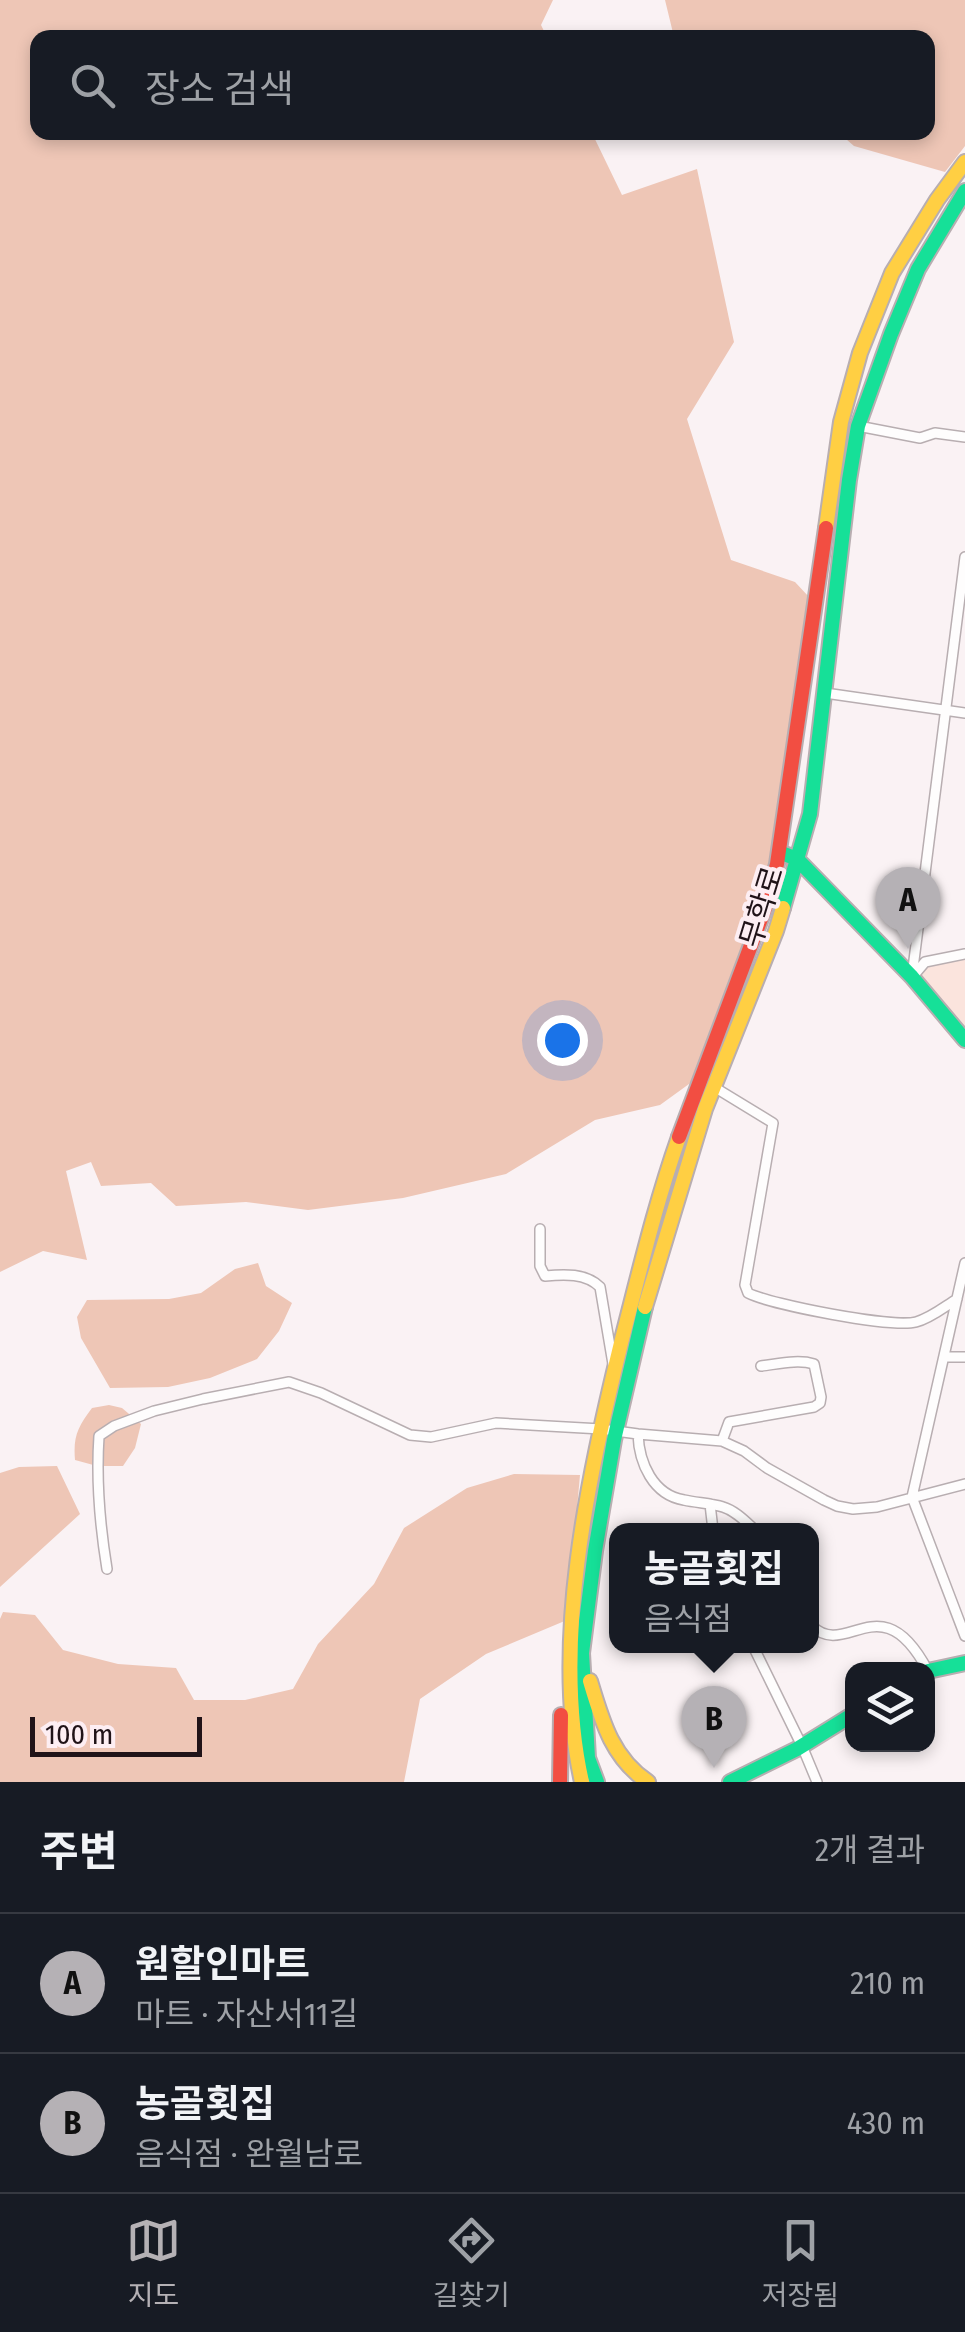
<!DOCTYPE html>
<html lang="ko">
<head>
<meta charset="utf-8">
<style>
	:root { --surface:#171b24; --page:#20242c; --text:#f1f3f6; --muted:#9ea1a6; --line:#363941; --accent:#b5b1b5 }
	body { margin:0; font-family:"Fira Sans Condensed","Noto Sans KR",sans-serif; background:var(--page); color:var(--text) }
	.controls { position:absolute; right:30px; bottom:30px; display:grid; overflow:hidden; border-radius:20px; box-shadow:0 5px 15px #0003 }
	.controls button { width:90px; height:90px; display:grid; place-items:center; padding:0; border:0; border-bottom:2px solid var(--line); background:var(--surface); color:var(--text); font:50px sans-serif }
	.scale { position:absolute; left:30px; bottom:25px; width:172px; box-sizing:border-box; padding-left:10px; border:5px solid #201318; border-top:0; font-size:28px; line-height:35px; white-space:nowrap; color:#201318; -webkit-text-stroke:8px #fdeef3; paint-order:stroke }
	.you { position:absolute; left:562px; top:1040px; width:35px; height:35px; margin:-25px; border:8px solid #fff; border-radius:50%; background:#1a73e8; box-shadow:0 0 0 15px #1a73e833 }
	.badge { display:grid; place-items:center; width:65px; height:65px; border-radius:50%; background:var(--accent); color:#111; font-size:32px; font-weight:700 }
	.pin { position:absolute; translate:-50% -82px; filter:drop-shadow(0 2px 5px #0008) }
	.pin::after { content:''; position:absolute; top:52px; width:35px; height:30px; background:inherit; clip-path:polygon(0 0,100% 0,50% 100%) }
	.popup { position:absolute; left:609px; top:1523px; width:210px; height:130px; box-sizing:border-box; display:grid; place-content:center; border-radius:20px; background:var(--surface); filter:drop-shadow(0 2px 8px #0005); font-size:32px; white-space:nowrap; color:var(--muted) }
	.popup b { font-size:38px; color:var(--text) }
	.popup::after { content:''; position:absolute; left:50%; top:100%; margin-left:-20px; border:20px solid transparent; border-top-color:var(--surface) }
	.list { margin:0; padding:0; list-style:none }
	h2 { display:flex; justify-content:space-between; align-items:center; height:130px; margin:0; padding:0 40px; font-size:42px }
	h2 small { font-size:32px; font-weight:400; color:var(--muted) }
	.list li { display:grid; grid-template-columns:65px 1fr auto; gap:30px; align-items:center; box-sizing:border-box; height:140px; padding:0 40px; border-top:2px solid var(--line) }
	.list b { display:block; font-size:38px; white-space:nowrap }
	.list p { margin:0; font-size:32px; white-space:nowrap; color:var(--muted) }
	.list em { font-size:32px; font-style:normal; color:var(--muted) }
	.icon { flex:none; width:55px; height:55px; fill:none; stroke:currentColor; stroke-width:2; stroke-linecap:round; stroke-linejoin:round }
	.map { position:relative; flex:none; width:965px; height:1782px; overflow:hidden }
	.search { position:absolute; background:var(--surface); box-shadow:0 5px 15px #0003; left:30px; right:30px; top:30px; height:110px; display:flex; align-items:center; gap:25px; box-sizing:border-box; padding:0 35px; border-radius:20px; color:var(--muted); font-size:38px }
	.sheet { height:410px; background:var(--surface) }
	nav { display:flex; justify-content:space-around; align-items:center; box-sizing:border-box; height:140px; border-top:2px solid var(--line); background:var(--surface); font-size:28px; color:var(--muted) }
	nav a { display:grid; justify-items:center; gap:5px }
	nav .on { color:var(--accent) }
	.map>svg:first-child { display:block }
	.green { fill:#fbe4dd }
	.forest { fill:#eec6b6 }
	.lines { fill:none; stroke-linecap:round; stroke-linejoin:round }
	.street-casing { stroke:#b8aeb1; stroke-width:12 }
	.fast-casing { stroke:#b8aeb1; stroke-width:18 }
	.slow-casing { stroke:#b8aeb1; stroke-width:18 }
	.jam-casing { stroke:#b8aeb1; stroke-width:18 }
	.street { stroke:#fefdfd; stroke-width:9 }
	.fast { stroke:#16e098; stroke-width:14 }
	.slow { stroke:#ffcf43; stroke-width:14 }
	.jam { stroke:#f24e42; stroke-width:14 }
	.labels { text-anchor:middle; stroke-width:8; stroke-linejoin:round; paint-order:stroke }
	.street-label { font-size:30px; fill:#201318; stroke:#fdeef3 }
</style>
</head>
<body>
<div class="map">
<svg width="965" height="1782" viewBox="0 0 965 1782">
	<rect width="100%" height="100%" fill="#faf2f4"/>
	<path class="green" d="M965,958V1031L918,975L926,965Z"/>
	<path class="forest" d="M0,0H553L541,25L547,37L38,38V132L592,133L622,195L697,169L734,342L687,419L731,560L795,582L809,597L764,926L740,1008L707,1071L660,1105L595,1120L506,1174L403,1198L308,1210L246,1202L176,1206L151,1183L101,1186L91,1162L66,1171L87,1260L43,1251L0,1272Z
		M665,0H965V146L945,172L854,146L839,133L928,132V38L674,37Z
		M258,1263L266,1286L292,1303L279,1331L257,1359L210,1378L168,1387L110,1388L81,1338L77,1317L87,1300L169,1299L201,1293L235,1269Z
		M109,1405L122,1408L141,1424L135,1448L123,1466H97L75,1460C73,1436 78,1427 92,1408Z
		M57,1466L80,1514L0,1587V1473L19,1467Z
		M514,1474L580,1475L567,1620L486,1654L420,1699L404,1782H0V1619L3,1612L35,1615L63,1650L118,1664L176,1668L194,1700H245L293,1689L318,1644L374,1584L404,1528L467,1488Z"/>
	<g class="lines">
		<defs>
			<path id="street" d="M858,426L920,438L935,433L965,437
				M825,693L965,713
				M914,975L925,962L965,954
				M912,976L965,557
				M714,1087L773,1123L745,1285L748,1293C772,1305 892,1328 916,1322C931,1318 944,1307 957,1299
				M540,1229V1266L545,1276C564,1274 586,1273 600,1287L613,1364
				M965,1263L912,1497L965,1636
				M944,1357H965
				M638,1434C639,1463 653,1495 684,1500C697,1503 711,1503 723,1507C736,1511 746,1522 755,1530
				M722,1441L729,1422L814,1407L820,1403L821,1397L814,1364C798,1359 778,1364 761,1366
				M710,1504L713,1530
				M107,1569C100,1526 96,1480 99,1436L114,1426L154,1411L203,1399L289,1382L321,1393L410,1435L431,1437L496,1423L601,1429L638,1434L722,1441L744,1451L767,1468L824,1500L837,1506L853,1509L877,1507L965,1484
				M812,1626C847,1660 881,1582 928,1671
				M753,1646L802,1746L817,1782"/>
			<path id="fast" d="M779,852L797,859L912,977L965,1040
				M783,908L810,814L849,480L858,426L891,334L918,269L965,191
				M928,1671L965,1663
				M597,1782L588,1758L582,1653L595,1551L614,1440L645,1307
				M730,1782L797,1749L852,1715"/>
			<path id="slow" d="M826,528L841,422L860,353L892,273L937,200L965,162
				M645,1307L705,1109L776,931L783,908
				M590,1681C602,1721 612,1758 648,1782
				M582,1782C551,1644 588,1479 621,1343C639,1274 655,1205 679,1137"/>
			<path id="jam" d="M679,1137L765,908L777,864L826,528
				M560,1782L561,1715"/>
		</defs>
		<use href="#street" class="street-casing"/>
		<use href="#fast" class="fast-casing"/>
		<use href="#slow" class="slow-casing"/>
		<use href="#jam" class="jam-casing"/>
		<use href="#street" class="street"/>
		<use href="#fast" class="fast"/>
		<use href="#slow" class="slow"/>
		<use href="#jam" class="jam"/>
	</g>
	<g class="labels">
		<g class="street-label">
			<text transform="translate(762 907) rotate(-73)" y="10">무학로</text>
		</g>
	</g>
</svg>
<div class="controls">
<button><svg class="icon" aria-label="layers" viewBox="0 0 24 24"><path d="M12 4l9 5-9 5-9-5zM3 14l9 5 9-5"/></svg></button>
</div>
<div class="scale">100 m</div>
<div class="you"></div>
<div class="pin badge" style="left:908px;top:949px">A</div>
<div class="pin badge" style="left:714px;top:1768px">B</div>
<div class="popup"><b>농골횟집</b>음식점</div>
<div class="search"><svg class="icon" aria-label="search" viewBox="0 0 24 24"><circle cx="10" cy="10" r="6"/><path d="M15 15l6 6"/></svg>장소 검색</div>
</div>
<section class="sheet">
<h2>주변<small>2개 결과</small></h2>
<ul class="list">
<li><span class="badge">A</span><div><b>원할인마트</b><p>마트 · 자산서11길</p></div><em>210 m</em></li>
<li><span class="badge">B</span><div><b>농골횟집</b><p>음식점 · 완월남로</p></div><em>430 m</em></li>
</ul>
</section>
<nav>
<a class="on"><svg class="icon" aria-label="map" viewBox="0 0 24 24"><path d="M3 6l6-2 6 2 6-2v14l-6 2-6-2-6 2zM9 4v14M15 6v14"/></svg>지도</a>
<a><svg class="icon" aria-label="directions" viewBox="0 0 24 24"><path d="M12 3l9 9-9 9-9-9zM9 14v-3h6M13 9l2 2-2 2"/></svg>길찾기</a>
<a><svg class="icon" aria-label="saved" viewBox="0 0 24 24"><path d="M7 4h10v16l-5-4-5 4z"/></svg>저장됨</a>
</nav>
</body>
</html>
